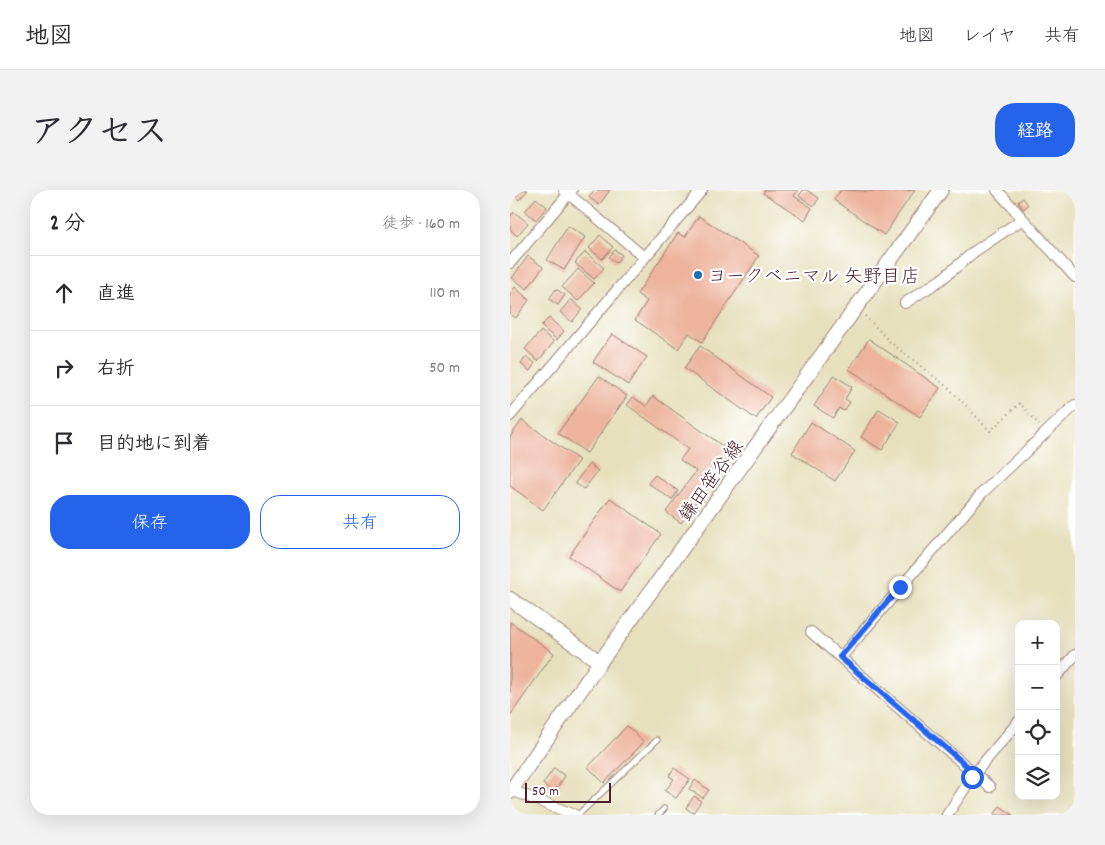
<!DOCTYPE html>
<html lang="ja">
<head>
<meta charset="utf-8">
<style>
	:root { --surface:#fff; --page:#f2f2f3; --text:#2b2b33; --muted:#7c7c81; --line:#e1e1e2; --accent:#2563eb }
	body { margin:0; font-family:Dekko,"Klee One",sans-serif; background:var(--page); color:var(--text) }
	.controls { position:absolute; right:15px; bottom:15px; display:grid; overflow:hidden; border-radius:10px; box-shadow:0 5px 20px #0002 }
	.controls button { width:45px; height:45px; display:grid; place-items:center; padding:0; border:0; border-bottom:1px solid var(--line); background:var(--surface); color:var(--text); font:25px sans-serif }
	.scale { position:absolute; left:15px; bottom:12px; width:86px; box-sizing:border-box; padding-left:5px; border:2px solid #4a1f2b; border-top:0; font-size:14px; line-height:18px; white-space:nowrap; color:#4a1f2b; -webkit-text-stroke:4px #fff; paint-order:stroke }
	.stop { position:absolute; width:15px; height:15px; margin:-11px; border:4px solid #2563eb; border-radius:50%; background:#fff }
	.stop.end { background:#2563eb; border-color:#fff; box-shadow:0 1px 5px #0008 }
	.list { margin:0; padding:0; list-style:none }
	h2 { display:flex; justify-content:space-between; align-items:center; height:65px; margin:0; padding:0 20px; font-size:21px }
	h2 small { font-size:16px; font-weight:400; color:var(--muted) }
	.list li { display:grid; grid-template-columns:32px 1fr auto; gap:15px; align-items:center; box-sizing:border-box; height:75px; padding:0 20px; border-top:1px solid var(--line) }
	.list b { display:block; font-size:19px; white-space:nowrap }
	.list em { font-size:16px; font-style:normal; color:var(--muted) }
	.actions { display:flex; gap:10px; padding:15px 20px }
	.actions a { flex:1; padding:11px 0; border:1px solid var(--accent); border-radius:20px; text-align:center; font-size:18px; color:var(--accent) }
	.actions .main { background:var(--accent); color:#fff }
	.icon { flex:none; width:28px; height:28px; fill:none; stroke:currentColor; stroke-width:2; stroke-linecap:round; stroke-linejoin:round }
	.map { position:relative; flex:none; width:565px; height:625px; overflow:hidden; border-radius:20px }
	header { display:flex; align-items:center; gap:30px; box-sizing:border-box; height:70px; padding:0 25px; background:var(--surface); border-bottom:1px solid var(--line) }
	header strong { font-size:24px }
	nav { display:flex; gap:28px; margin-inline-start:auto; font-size:18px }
	.intro { display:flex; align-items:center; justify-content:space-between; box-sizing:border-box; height:120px; padding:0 30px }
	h1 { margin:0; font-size:35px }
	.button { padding:12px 22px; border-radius:20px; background:var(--accent); color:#fff; font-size:18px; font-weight:700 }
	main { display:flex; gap:30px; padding:0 30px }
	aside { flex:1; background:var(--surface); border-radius:20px; box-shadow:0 5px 20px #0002 }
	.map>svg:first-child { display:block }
	.building { fill:#edb39c }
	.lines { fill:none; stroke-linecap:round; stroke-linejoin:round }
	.lane-casing { stroke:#988074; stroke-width:7 }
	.street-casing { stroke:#988074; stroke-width:12 }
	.secondary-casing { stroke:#988074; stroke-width:16 }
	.path { stroke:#988074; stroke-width:2; stroke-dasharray:1 4; stroke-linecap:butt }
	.lane { stroke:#fff; stroke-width:5 }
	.street { stroke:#fff; stroke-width:10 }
	.secondary { stroke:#fff; stroke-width:14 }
	.route { stroke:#2563eb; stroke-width:6 }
	.poi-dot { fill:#1f6fb2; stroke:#fff; stroke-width:2 }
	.labels { text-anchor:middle; stroke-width:4.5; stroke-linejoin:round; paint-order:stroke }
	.poi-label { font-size:19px; fill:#4a1f2b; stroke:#fff; text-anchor:start }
	.street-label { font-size:19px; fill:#4a1f2b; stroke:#fff }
</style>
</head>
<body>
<header>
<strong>地図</strong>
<nav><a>地図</a><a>レイヤ</a><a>共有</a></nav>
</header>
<div class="intro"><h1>アクセス</h1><a class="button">経路</a></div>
<main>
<aside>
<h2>2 分<small>徒歩 · 160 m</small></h2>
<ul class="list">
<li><svg class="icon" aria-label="ahead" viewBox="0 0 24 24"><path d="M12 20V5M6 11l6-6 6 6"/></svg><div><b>直進</b></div><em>110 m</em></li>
<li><svg class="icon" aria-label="right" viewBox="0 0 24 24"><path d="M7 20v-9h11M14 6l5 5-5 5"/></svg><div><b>右折</b></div><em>50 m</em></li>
<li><svg class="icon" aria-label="arrive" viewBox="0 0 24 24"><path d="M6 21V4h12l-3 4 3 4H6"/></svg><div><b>目的地に到着</b></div></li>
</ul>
<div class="actions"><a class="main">保存</a><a>共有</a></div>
</aside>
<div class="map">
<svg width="565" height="625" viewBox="0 0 565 625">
	<rect width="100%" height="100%" fill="#fff"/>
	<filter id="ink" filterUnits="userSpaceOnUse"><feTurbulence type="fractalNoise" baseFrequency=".02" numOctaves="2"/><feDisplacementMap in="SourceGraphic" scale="10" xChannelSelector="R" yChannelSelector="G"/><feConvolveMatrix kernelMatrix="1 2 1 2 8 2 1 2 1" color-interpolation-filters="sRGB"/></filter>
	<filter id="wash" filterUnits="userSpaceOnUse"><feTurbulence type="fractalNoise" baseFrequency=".0096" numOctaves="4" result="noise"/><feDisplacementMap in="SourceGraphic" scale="20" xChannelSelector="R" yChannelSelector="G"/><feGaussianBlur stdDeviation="1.12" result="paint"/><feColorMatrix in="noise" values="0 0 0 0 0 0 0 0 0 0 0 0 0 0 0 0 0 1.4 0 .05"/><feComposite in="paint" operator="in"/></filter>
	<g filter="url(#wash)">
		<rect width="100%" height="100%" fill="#e7e0bd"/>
		<g id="blocks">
			<path class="building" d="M0,0H18L9,10Z
				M84,0H100L89,15L79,7Z
				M255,0H288L284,6L302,18L295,30L253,3Z
				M293,0H297L309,8L304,16L289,6Z
				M331,0L379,2L405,0L374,45L324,10Z
				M26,8L37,17L26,30L15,21Z
				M513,8L518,15L513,19L508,12Z
				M4,22L18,33L7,46L0,39V27Z
				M189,26L249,66L192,152L179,143L168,159L125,130L137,111L127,104L168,43L175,47Z
				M58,36L75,47L54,80L37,70Z
				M90,45L103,57L92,69L79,58Z
				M105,60L112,65L106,73L99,67Z
				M75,62L94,78L84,89L65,73Z
				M18,66L33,77L17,99L2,88Z
				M68,79L84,93L68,111L52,97Z
				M5,97L19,110L6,128L0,124V104Z
				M46,99L55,105L48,115L39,109Z
				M61,109L72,119L62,132L50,122Z
				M39,128L54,141L47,150L31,136Z
				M31,141L44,152L28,171L15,159Z
				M102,144L137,167L118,195L83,172Z
				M359,149L430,198L410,227L339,179Z
				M190,156L261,207L246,229L174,178Z
				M16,167L25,173L20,181L11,174Z
				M324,185L342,197L335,209L340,212L334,221L329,218L323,228L304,216Z
				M89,186L117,206L77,263L48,243Z
				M143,206L221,262L171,333L156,322L186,281L170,270L178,259L117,215L123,207L136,216Z
				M369,219L390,232L372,260L351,247Z
				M12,230L69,270L33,320L0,296V247Z
				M301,232L345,261L325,291L282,263Z
				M79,274L88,281L74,299L65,293Z
				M145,285L168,301L162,310L138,293Z
				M100,308L151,344L110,402L59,366Z
				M0,432L44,463L0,526Z
				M117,536L134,552L94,593L78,577Z
				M44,578L55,586L44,602L33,594Z
				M164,578L180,589L166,608L155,601L164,589L159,586Z
				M185,590L199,600L193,608L179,599Z
				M184,606L191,611L183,623L176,618Z
				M490,616L503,625H484Z"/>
		</g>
	</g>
	<g filter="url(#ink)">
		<use href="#blocks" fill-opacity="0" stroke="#988074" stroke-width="1"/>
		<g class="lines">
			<defs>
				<path id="lane" d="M68,625L147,550
					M148,625L154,619"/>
				<path id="street" d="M54,0L134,67
					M487,0L565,87
					M0,73L62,0
					M395,113L432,89L465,61L513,29
					M0,226L192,0
					M301,442L480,597
					M331,467L472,303L565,215
					M546,487L565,465
					M1,600L65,625
					M437,625L465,583L509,531"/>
				<path id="secondary" d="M0,409L90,472
					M0,602L90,472L431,0"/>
			</defs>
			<use href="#lane" class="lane-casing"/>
			<use href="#street" class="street-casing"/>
			<use href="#secondary" class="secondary-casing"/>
			<path class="path" d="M355,126L380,152L440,199L480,241L510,213L529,235"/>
			<use href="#lane" class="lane"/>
			<use href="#street" class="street"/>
			<use href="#secondary" class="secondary"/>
		</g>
	</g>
	<g class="lines" filter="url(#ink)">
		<path class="route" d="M390,397L330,467L465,583L462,587"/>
	</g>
	<circle class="poi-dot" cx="188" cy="85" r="5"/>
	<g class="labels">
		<g class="poi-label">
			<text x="198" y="92">ヨークベニマル 矢野目店</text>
		</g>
		<g class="street-label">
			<text transform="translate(200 290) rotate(-54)" y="7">鎌田笹谷線</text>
		</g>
	</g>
</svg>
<div class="controls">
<button>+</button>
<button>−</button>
<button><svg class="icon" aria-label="locate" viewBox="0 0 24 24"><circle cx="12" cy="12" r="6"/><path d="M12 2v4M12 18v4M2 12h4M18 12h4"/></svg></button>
<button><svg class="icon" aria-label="layers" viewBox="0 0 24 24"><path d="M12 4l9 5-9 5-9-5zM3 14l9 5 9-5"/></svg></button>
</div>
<div class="scale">50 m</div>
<div class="stop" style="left:462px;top:587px"></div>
<div class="stop end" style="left:390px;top:397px"></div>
</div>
</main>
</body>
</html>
